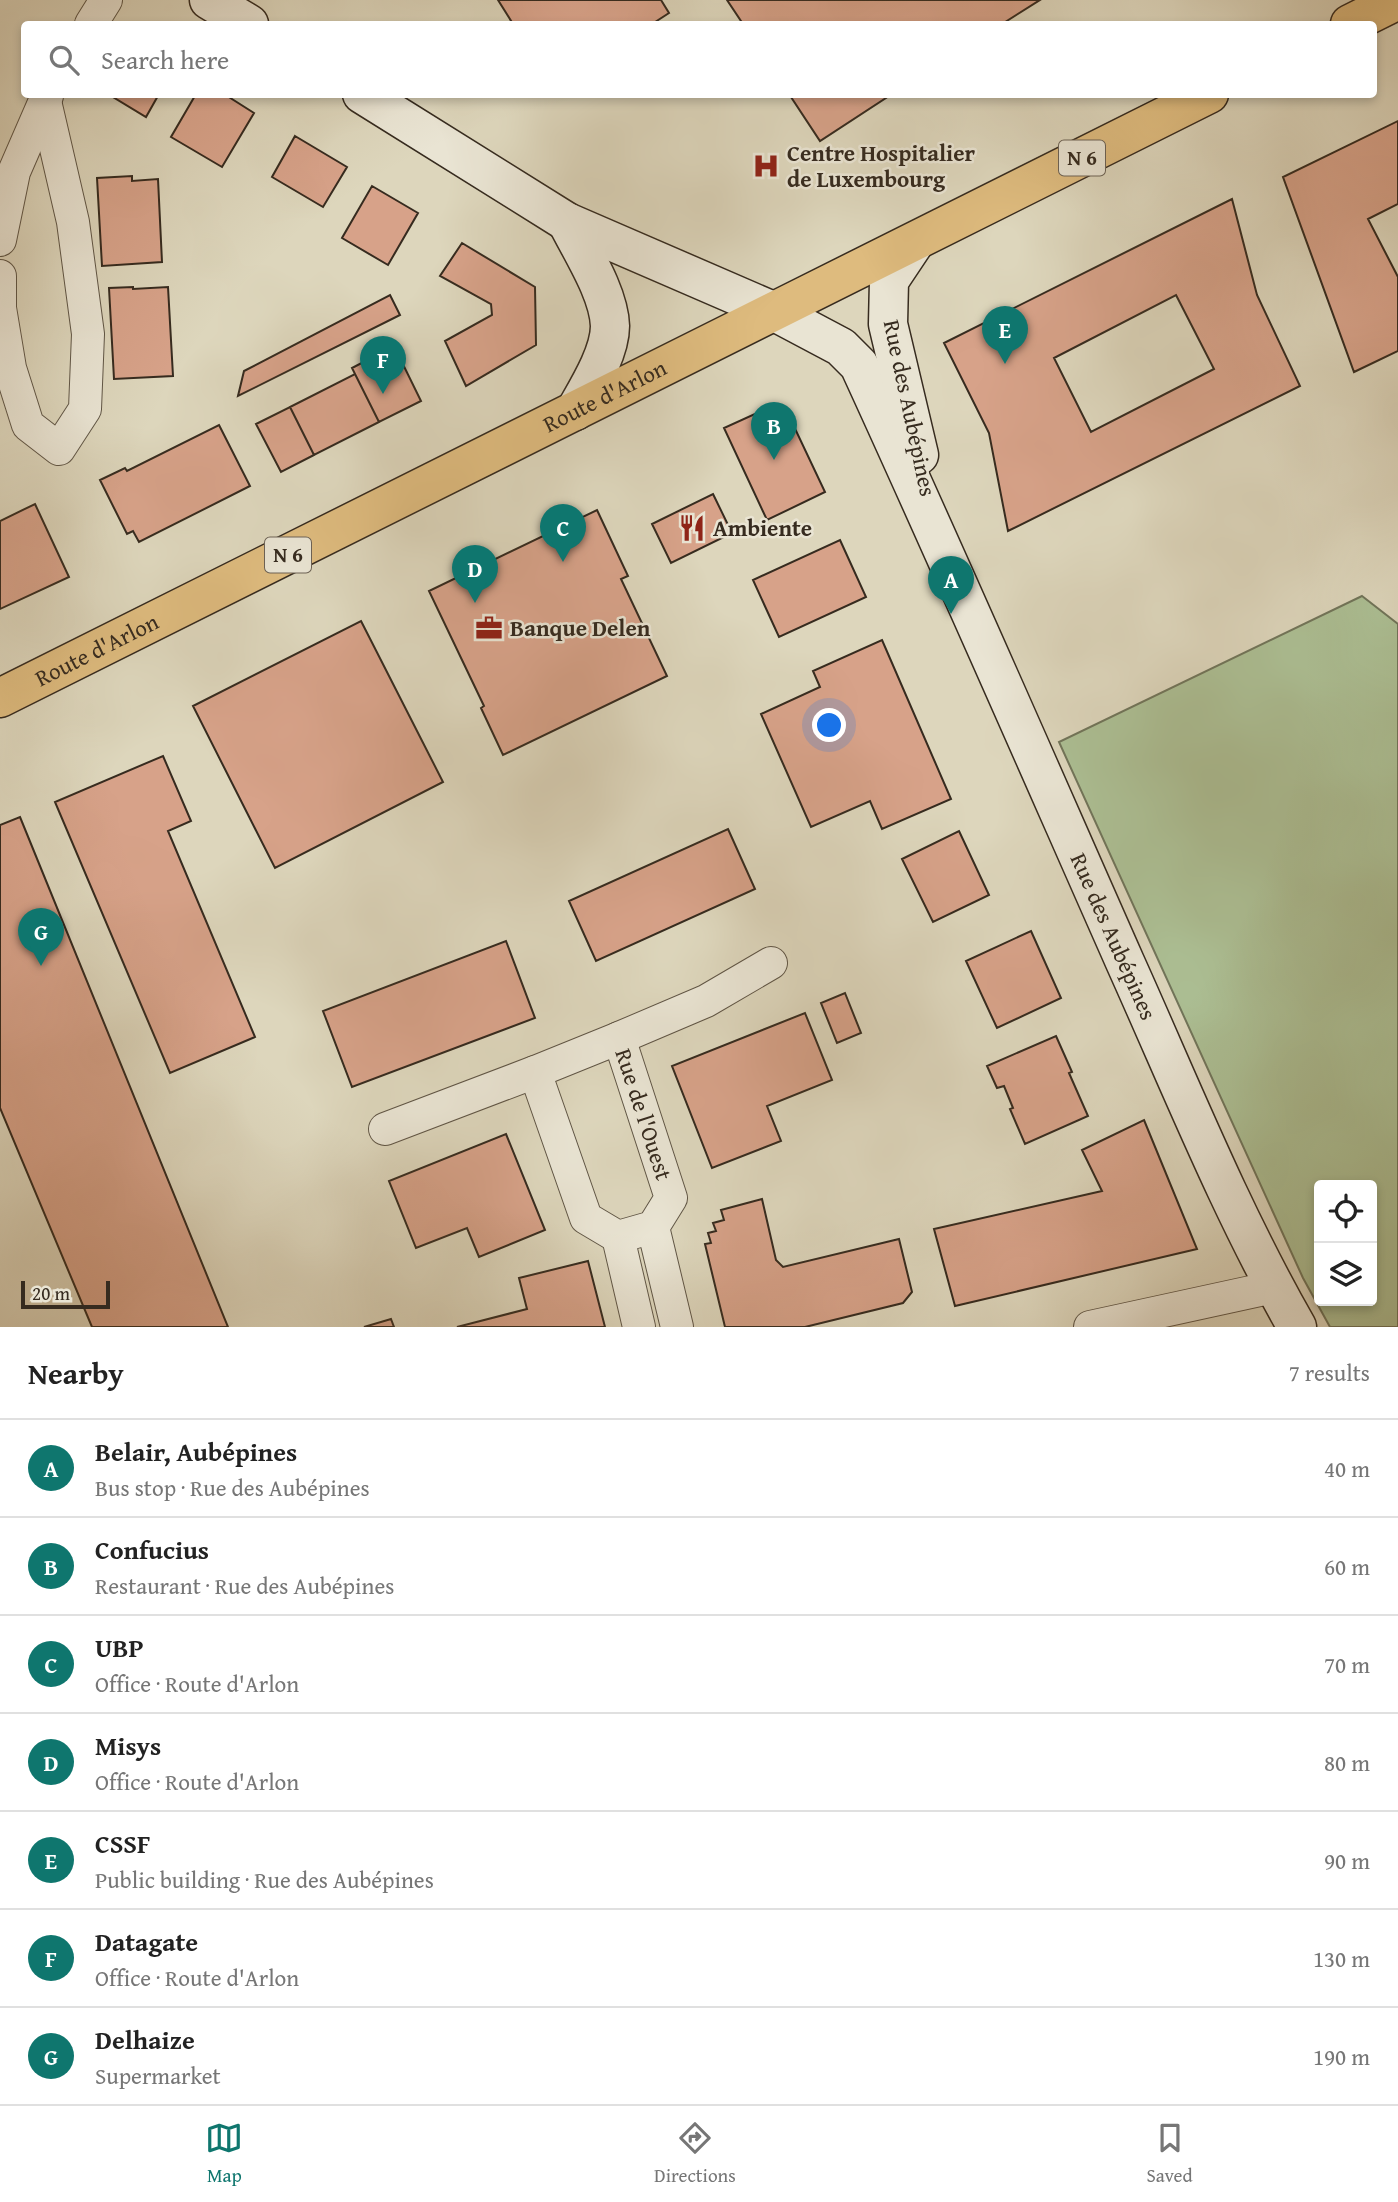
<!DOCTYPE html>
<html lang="en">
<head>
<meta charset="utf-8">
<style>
	:root { --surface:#fff; --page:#f6f6f6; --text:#222; --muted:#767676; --line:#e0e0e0; --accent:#0f766e }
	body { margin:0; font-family:"Gentium Book Plus",serif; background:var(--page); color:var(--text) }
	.controls { position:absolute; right:21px; bottom:21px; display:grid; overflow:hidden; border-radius:7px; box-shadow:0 4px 10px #0003 }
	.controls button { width:63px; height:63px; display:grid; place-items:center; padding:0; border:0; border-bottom:2px solid var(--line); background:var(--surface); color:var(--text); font:35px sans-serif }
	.scale { position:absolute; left:21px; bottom:18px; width:89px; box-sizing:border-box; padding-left:7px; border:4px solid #362b1f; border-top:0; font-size:19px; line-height:24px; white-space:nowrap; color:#362b1f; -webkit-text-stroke:5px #e9e4d3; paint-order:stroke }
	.you { position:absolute; left:830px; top:726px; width:24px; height:24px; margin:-18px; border:5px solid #fff; border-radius:50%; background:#1a73e8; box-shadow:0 0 0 10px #1a73e833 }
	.badge { display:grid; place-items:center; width:46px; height:46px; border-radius:50%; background:var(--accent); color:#fff; font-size:23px; font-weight:700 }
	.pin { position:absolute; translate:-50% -58px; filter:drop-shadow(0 2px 4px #0008) }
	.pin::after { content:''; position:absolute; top:37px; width:24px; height:21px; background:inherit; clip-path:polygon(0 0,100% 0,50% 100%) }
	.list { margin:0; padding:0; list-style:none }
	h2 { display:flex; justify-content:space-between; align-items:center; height:91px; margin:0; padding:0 28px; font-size:30px }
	h2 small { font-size:23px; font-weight:400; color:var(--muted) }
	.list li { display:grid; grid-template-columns:46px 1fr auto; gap:21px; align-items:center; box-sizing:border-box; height:98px; padding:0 28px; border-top:2px solid var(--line) }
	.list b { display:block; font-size:26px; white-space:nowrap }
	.list p { margin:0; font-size:23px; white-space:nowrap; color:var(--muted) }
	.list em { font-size:23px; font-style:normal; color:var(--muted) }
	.icon { flex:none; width:38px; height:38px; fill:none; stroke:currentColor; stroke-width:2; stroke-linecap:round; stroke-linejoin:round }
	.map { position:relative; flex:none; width:1398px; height:1327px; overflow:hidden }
	.search { position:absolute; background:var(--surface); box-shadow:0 4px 10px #0003; left:21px; right:21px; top:21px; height:77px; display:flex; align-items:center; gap:18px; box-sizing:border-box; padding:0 24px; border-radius:7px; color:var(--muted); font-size:26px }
	.sheet { height:777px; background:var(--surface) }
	nav { display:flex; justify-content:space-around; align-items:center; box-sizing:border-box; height:98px; border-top:2px solid var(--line); background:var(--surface); font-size:19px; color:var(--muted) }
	nav a { display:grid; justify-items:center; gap:4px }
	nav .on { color:var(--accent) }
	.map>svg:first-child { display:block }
	.green { fill:#acbf94; stroke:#71755a; stroke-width:2; fill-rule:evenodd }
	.building { fill:#d7a289; stroke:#362b1f; stroke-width:2; fill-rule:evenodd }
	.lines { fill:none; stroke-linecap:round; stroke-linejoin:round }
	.street-casing { stroke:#605646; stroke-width:34 }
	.secondary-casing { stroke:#362b1f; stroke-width:41 }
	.primary-casing { stroke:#362b1f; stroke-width:41 }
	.street { stroke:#e9e4d3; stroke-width:32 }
	.secondary { stroke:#e9e4d3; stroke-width:38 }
	.primary { stroke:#debb7e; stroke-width:38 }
	.labels { text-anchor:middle; stroke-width:5; stroke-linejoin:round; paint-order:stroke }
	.shield { fill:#e9e4d3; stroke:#6c6255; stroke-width:2 }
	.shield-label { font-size:21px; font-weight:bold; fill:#362b1f }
	.poi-label { font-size:23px; font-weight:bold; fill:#362b1f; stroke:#e9e4d3; text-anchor:start }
	.street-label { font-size:23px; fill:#362b1f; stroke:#e9e4d3 }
</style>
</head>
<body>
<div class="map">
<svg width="1398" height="1327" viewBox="0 0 1398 1327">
	<rect width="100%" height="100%" fill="#ddd6bc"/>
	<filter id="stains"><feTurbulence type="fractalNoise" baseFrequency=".00286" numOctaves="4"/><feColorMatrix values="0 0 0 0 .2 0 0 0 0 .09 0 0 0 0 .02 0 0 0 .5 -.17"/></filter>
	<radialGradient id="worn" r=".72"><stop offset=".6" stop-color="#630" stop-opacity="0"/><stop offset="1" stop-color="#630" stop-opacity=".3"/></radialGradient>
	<path class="green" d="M1362,596L1398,624V1327H1330L1303,1278L1059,742ZM1372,1185V1301H1319V1185Z"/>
	<path class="building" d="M498,0H661L669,13L652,24H513Z
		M727,0H1040L1002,24H743Z
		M108,94H159L146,117Z
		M196,94H224L254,113L222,167L171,137Z
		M789,94H892L820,141Z
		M1398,121V204L1368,219L1398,277V351L1354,372L1283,177Z
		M295,136L347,167L323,207L272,177Z
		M132,176V181L158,179L162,262L102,266L97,178Z
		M372,186L418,213L388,265L342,238Z
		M1232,199L1257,295L1300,386L1008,531L989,433L944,343ZM1176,295L1214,369L1091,432L1054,358Z
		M462,243L535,287L536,345L466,386L445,341L492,315L491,304L440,276Z
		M133,287V289L168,287L173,376L114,379L109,288Z
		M390,295L400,315L238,396L244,371Z
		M394,346L421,401L379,422L352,368Z
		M355,374L379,422L314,455L290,407Z
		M290,407L314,455L281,472L256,424Z
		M766,409L773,425L790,418L825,492L767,520L724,428Z
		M219,425L250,486L139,542L133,531L127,534L100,480L125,468L127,471Z
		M713,494L732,533L671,563L652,524Z
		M35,504L69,577L0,609V521Z
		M597,510L628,576L621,579L667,676L503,755L481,708L484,706L429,591Z
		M840,540L866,597L779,637L753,580Z
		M361,621L443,782L275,868L193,706Z
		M882,640L951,799L882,829L870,801L811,827L761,714L820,687L813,671Z
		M163,756L191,821L168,831L255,1037L170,1073L55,802Z
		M20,817L228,1327H92L0,1108V825Z
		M728,829L755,889L596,961L569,901Z
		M959,831L989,895L933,922L902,859Z
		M1031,931L1061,998L997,1028L966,961Z
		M506,941L535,1018L352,1087L323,1011Z
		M845,993L861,1033L837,1043L821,1003Z
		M805,1013L832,1080L767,1106L781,1141L712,1168L672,1066Z
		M1056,1036L1072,1072L1069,1073L1088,1116L1025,1144L1010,1109L1013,1108L1004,1086L997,1088L987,1066Z
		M1144,1120L1197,1249L955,1306L934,1229L1102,1191L1082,1150Z
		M506,1134L545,1230L479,1257L467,1228L416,1248L389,1181Z
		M762,1199L776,1260L783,1267L899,1239L912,1292L903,1303L805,1327H725L705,1244L711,1243L708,1233L716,1231L713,1223L724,1220L721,1210Z
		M588,1261L605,1327H457L527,1309L519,1278Z
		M391,1319L394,1327H364Z"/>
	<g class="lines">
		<defs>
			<g id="street">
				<path d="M91,24L106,0"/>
				<path d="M0,240L14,172L47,96"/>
				<path d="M0,276V308L10,368L28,425L59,449L85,409L88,334L73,222L45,101"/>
				<path d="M619,1038L706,1001L771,963"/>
				<path d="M385,1129L535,1072"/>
				<path id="s1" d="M653,1227L618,1237L586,1218L535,1072L619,1038L671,1198L653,1227L677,1327"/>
				<path d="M618,1237L639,1327"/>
				<path d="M1090,1327L1274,1287"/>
			</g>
			<g id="secondary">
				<path d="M209,0L249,24"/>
				<path id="s2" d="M362,94L567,222L775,312L841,347L859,365C950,563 1037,763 1125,962C1180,1084 1230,1210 1297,1327"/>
				<path d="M567,222C582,252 609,293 610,326C610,353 588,388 575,411"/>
				<path d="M915,242L889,281L888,324L919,455"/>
			</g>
			<g id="primary">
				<path d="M1350,24L1398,0"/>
				<path id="s3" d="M0,698L1209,94"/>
			</g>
		</defs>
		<use href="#street" class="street-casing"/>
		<use href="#secondary" class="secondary-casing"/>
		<use href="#primary" class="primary-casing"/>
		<use href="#street" class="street"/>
		<use href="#secondary" class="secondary"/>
		<use href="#primary" class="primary"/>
	</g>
	<defs>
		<symbol id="hospital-bare" viewBox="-9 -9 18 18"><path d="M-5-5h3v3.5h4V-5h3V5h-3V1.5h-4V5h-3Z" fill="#8f2418" stroke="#e9e4d3" stroke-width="2.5" paint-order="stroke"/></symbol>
		<symbol id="restaurant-bare" viewBox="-9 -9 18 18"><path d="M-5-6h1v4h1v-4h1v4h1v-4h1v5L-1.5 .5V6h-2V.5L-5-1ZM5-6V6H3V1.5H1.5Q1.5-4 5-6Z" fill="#8f2418" stroke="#e9e4d3" stroke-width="2.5" paint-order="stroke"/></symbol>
		<symbol id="office-bare" viewBox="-9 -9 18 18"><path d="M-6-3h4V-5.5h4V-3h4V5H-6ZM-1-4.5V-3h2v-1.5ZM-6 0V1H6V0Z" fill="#8f2418" stroke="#e9e4d3" stroke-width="2.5" paint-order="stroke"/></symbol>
	</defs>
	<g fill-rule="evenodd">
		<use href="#hospital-bare" x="747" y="147" width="38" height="38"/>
		<use href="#restaurant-bare" x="673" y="509" width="38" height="38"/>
		<use href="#office-bare" x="470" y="609" width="38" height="38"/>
	</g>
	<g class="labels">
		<g class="shield">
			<rect x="1059" y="140.5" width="46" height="35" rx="5"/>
			<rect x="265" y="537.5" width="46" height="35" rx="5"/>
		</g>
		<g class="shield-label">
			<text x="1082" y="165">N 6</text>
			<text x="288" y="562">N 6</text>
		</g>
		<g class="poi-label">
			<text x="787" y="161">Centre Hospitalier<tspan x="787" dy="26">de Luxembourg</tspan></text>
			<text x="713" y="536">Ambiente</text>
			<text x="510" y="636">Banque Delen</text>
		</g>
		<g class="street-label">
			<text dy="8" stroke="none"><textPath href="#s3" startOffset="676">Route d'Arlon</textPath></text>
			<text transform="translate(910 408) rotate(78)" y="8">Rue des Aubépines</text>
			<text dy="8" stroke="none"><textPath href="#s3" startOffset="108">Route d'Arlon</textPath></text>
			<text dy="8" stroke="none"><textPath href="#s2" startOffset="1194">Rue des Aubépines</textPath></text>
			<text dy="8" stroke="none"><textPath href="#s1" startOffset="399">Rue de l'Ouest</textPath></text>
		</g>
	</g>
	<rect width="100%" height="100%" filter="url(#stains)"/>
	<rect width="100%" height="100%" fill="url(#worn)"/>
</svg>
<div class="controls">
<button><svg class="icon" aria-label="locate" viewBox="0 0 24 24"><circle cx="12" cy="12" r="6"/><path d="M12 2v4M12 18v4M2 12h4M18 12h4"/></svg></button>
<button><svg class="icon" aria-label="layers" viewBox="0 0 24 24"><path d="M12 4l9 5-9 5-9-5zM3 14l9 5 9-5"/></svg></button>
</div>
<div class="scale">20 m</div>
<div class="you"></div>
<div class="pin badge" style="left:951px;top:614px">A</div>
<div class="pin badge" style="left:774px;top:460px">B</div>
<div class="pin badge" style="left:563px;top:562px">C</div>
<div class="pin badge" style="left:475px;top:603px">D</div>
<div class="pin badge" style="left:1005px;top:364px">E</div>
<div class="pin badge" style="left:383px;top:394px">F</div>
<div class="pin badge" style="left:41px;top:966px">G</div>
<div class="search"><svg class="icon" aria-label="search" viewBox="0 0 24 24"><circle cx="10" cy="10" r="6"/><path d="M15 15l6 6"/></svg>Search here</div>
</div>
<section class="sheet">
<h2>Nearby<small>7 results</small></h2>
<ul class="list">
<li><span class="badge">A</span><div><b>Belair, Aubépines</b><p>Bus stop · Rue des Aubépines</p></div><em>40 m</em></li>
<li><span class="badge">B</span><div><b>Confucius</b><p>Restaurant · Rue des Aubépines</p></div><em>60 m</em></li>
<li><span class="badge">C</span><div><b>UBP</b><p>Office · Route d'Arlon</p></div><em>70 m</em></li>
<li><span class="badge">D</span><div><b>Misys</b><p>Office · Route d'Arlon</p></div><em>80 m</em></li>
<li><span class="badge">E</span><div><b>CSSF</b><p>Public building · Rue des Aubépines</p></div><em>90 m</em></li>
<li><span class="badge">F</span><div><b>Datagate</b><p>Office · Route d'Arlon</p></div><em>130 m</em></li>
<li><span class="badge">G</span><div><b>Delhaize</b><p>Supermarket</p></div><em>190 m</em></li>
</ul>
</section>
<nav>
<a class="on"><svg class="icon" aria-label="map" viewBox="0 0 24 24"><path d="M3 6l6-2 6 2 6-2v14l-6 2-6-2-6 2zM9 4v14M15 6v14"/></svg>Map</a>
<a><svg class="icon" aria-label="directions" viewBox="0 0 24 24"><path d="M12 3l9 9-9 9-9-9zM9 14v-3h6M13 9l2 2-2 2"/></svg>Directions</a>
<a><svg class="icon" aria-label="saved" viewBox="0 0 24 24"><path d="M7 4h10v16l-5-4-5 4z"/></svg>Saved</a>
</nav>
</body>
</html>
